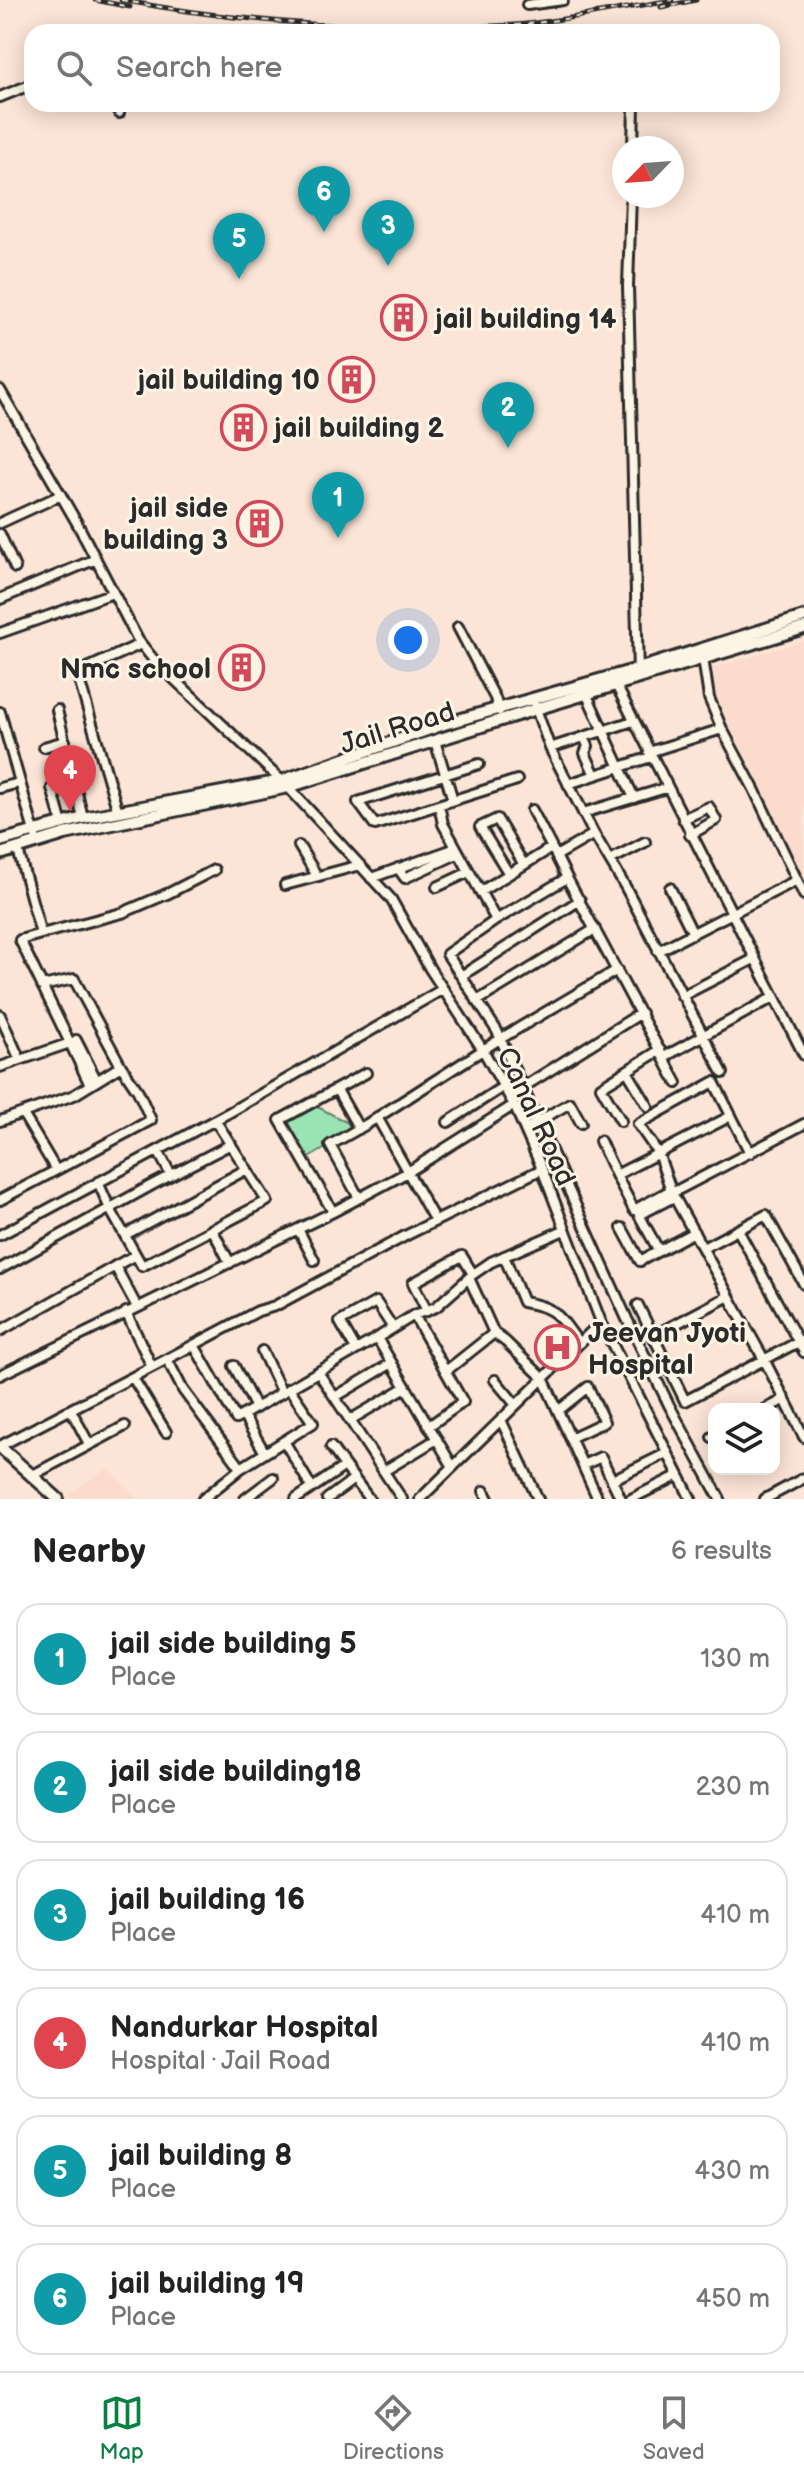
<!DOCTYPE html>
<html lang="en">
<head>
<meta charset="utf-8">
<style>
	:root { --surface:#fff; --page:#f2f2f2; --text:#222; --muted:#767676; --line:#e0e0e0; --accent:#0b8043 }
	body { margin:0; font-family:"Balsamiq Sans",sans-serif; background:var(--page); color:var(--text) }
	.controls { position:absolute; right:24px; bottom:24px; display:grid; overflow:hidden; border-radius:16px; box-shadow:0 4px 20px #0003 }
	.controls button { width:72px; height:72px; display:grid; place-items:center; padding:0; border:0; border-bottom:2px solid var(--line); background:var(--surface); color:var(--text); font:40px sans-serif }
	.compass { position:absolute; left:612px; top:136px; width:72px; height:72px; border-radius:50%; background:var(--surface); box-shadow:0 4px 20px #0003; rotate:245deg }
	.you { position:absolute; left:408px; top:640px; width:28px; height:28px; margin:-20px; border:6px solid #fff; border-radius:50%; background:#1a73e8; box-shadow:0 0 0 12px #1a73e833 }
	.badge { display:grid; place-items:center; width:52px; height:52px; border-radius:50%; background:var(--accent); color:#fff; font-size:26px; font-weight:700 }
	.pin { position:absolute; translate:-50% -66px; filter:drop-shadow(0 2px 4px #0008) }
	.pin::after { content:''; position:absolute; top:42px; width:28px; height:24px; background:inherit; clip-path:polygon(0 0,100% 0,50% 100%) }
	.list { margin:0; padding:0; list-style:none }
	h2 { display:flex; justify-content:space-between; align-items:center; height:104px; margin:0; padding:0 32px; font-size:34px }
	h2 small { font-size:26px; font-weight:400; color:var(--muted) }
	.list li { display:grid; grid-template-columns:52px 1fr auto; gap:24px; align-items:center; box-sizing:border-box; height:112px; margin:0 16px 16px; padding:0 16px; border:2px solid var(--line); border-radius:24px }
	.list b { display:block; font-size:30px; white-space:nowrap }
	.list p { margin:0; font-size:26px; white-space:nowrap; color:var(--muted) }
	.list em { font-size:26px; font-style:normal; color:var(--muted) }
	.icon { flex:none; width:44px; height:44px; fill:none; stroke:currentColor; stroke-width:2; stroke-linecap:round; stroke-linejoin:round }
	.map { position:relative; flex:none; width:804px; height:1499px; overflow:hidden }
	.search { position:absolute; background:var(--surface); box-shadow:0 4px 20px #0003; left:24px; right:24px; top:24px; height:88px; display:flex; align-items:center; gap:20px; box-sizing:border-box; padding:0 28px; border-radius:24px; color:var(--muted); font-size:30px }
	.sheet { height:872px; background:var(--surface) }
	nav { display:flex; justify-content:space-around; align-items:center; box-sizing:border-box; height:112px; border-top:2px solid var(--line); background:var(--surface); font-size:22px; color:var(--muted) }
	nav a { display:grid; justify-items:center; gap:4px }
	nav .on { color:var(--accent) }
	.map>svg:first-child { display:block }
	.built { fill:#fcdacc }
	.green { fill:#9ae4b3; stroke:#62886f; stroke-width:2 }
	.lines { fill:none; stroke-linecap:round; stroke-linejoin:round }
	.minor-casing { stroke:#2b2b2b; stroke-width:14 }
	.major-casing { stroke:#2b2b2b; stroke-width:16 }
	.minor { stroke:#fcf5e5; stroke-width:8 }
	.major { stroke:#fcf5e5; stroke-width:10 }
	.rail-casing { stroke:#2b2b2b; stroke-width:5 }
	.rail { stroke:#fcf5e5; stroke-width:2; stroke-dasharray:6; stroke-linecap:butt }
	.labels { text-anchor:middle; stroke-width:6; stroke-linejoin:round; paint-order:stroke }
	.poi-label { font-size:28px; font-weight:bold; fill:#2b2b2b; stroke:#fcf5e5; text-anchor:start }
	.street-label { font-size:28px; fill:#2b2b2b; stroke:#fcf5e5 }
</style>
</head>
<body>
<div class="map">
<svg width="804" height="1499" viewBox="0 0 804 1499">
	<rect width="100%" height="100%" fill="#fce5d6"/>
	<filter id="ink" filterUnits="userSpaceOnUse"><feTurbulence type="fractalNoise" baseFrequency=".0125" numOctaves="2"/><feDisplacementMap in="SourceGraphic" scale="16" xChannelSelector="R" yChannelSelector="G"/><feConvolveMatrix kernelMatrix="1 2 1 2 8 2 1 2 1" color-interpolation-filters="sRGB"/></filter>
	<g filter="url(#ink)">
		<path class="built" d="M804,641V879L704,671Z
			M108,1468L137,1499H74L69,1495Z"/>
		<path class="green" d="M316,1106L348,1123L351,1133L307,1159L285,1122Z"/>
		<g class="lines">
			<defs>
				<path id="minor" d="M527,5L563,0
					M0,97L32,84
					M115,104L119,113
					M633,148L634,104
					M631,196L628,286L638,673
					M0,390L77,523L138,640L153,659L288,787L391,899L430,969L483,1050L514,1105L542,1169L601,1322L691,1499
					M0,523L61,495
					M0,534L15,568
					M0,599L96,559
					M458,627L495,698L499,711
					M0,633L113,593
					M703,658L709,698L722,729
					M614,681L804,1055
					M586,693L634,798
					M535,706L550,748L594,834L556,856L567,878L496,920L447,954L497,1031L627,1319L669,1405L720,1499
					M57,710L83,818
					M0,712L35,835
					M584,737L588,746L585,753L595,775
					M435,741L453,800
					M44,747L65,741
					M550,748L633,721
					M649,752L722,729L754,789L804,895
					M479,764L358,802L375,825L517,780
					M568,784L651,757
					M0,788L19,783
					M52,788L62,824
					M439,805L443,824L496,920
					M532,810L554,852
					M118,812L77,673L141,644
					M583,813L666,788
					M683,819L709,807L716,820L690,835
					M594,834L626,888L723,1073
					M299,846L317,876
					M610,860L645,842
					M398,868L405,878L459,853
					M509,874L480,827L497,819L524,865
					M371,878L456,848
					M567,878L677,1083
					M285,885L360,865
					M437,887L469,872
					M670,888L693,934
					M480,892L551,848
					M41,934L122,913L169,893L214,870
					M658,951L797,880
					M461,976L580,900
					M682,996L754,959
					M477,1001L595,929
					M0,1015L20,1060
					M76,1040L97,1081
					M70,1043L90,1085
					M664,1057L774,997
					M0,1067L70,1043L20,940L41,934L18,850
					M627,1071L648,1106
					M337,1090L359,1129
					M509,1096L641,1013
					M23,1114L56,1170
					M377,1117L435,1221
					M0,1121L74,1095L121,1066
					M621,1121L601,1087L660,1050
					M448,1122L504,1086
					M525,1129L570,1103L581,1123
					M600,1141L616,1175L731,1116
					M158,1151L171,1175
					M750,1153L714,1082L638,1124L658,1153L672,1193L804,1124
					M616,1175L634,1210L671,1190
					M98,1182L110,1209L142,1266L267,1201L215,1120
					M672,1193L767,1365L804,1437
					M359,1198L330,1145L367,1124L500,1039L617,970
					M0,1200L151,1120L138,1091L121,1066L74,979L42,986
					M333,1212L280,1120L366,1073
					M622,1228L640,1261L694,1232
					M212,1229L230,1263
					M298,1229L314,1260
					M738,1230L804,1352
					M0,1235L230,1112L443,989
					M125,1235L247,1169
					M703,1248L766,1215L804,1284
					M659,1251L639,1215L674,1197
					M504,1256L523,1302C559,1308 558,1316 579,1343
					M115,1266L137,1307
					M0,1269L152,1185L231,1144
					M638,1305L685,1401L804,1339
					M427,1311L413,1283L462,1256L473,1274
					M126,1312L152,1367L258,1311L275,1306L407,1235L542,1169
					M414,1315L463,1402L429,1426
					M0,1331L135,1255
					M494,1333L506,1342L543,1378L598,1499
					M653,1336L729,1296
					M377,1338L453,1467
					M194,1345L236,1419L377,1338L414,1315L436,1307L472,1275L491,1262L564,1230
					M356,1350L340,1322L376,1302L393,1328
					M262,1351L282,1393
					M167,1359L183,1390L241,1468L313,1423L289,1388
					M234,1366L256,1408
					M446,1371L494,1333L469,1278
					M318,1372L402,1499
					M0,1375L333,1212L408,1172L514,1105
					M133,1378L166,1432
					M495,1380L516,1405
					M335,1397L392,1363
					M766,1409L785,1399
					M71,1410L89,1444
					M558,1411L588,1387L604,1422L570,1438
					M243,1415L265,1453
					M350,1420L406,1387
					M501,1420L538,1499
					M712,1437L714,1436
					M284,1441L312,1488
					M0,1446L152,1367
					M331,1447L369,1499
					M583,1465L601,1457L621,1499
					M384,1471L437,1439
					M31,1476L125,1426
					M612,1480L667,1453
					M484,1491L488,1499
					M203,1499L241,1468
					M245,1499L273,1478
					M296,1499L345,1466
					M327,1499L354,1479
					M420,1499L601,1322
					M631,1499L679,1475
					M765,1499L804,1478"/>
				<path id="major" d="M0,841L83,818L281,781L444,724L638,669L804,617
					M0,854L65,834L288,787L536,709L804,628
					M0,1447L58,1499"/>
			</defs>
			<use href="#minor" class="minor-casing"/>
			<use href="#major" class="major-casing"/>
			<use href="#minor" class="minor"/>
			<use href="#major" class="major"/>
			<defs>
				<path id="rail" d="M95,0L130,7
					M121,0C248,24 386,33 515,25C566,21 622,8 672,0
					M661,7L696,0"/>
			</defs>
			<use href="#rail" class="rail-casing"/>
			<use href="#rail" class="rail"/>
		</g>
	</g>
	<defs>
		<symbol id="building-ring" viewBox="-11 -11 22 22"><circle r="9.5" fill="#fcf5e5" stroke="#d1495b" stroke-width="1.5"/><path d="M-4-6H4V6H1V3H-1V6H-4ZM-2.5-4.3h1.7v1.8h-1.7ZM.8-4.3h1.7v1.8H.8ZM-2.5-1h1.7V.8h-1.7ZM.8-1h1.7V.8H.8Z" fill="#d1495b"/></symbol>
		<symbol id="hospital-ring" viewBox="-11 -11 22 22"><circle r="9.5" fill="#fcf5e5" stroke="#d1495b" stroke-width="1.5"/><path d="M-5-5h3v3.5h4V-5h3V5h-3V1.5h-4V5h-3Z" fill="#d1495b"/></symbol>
	</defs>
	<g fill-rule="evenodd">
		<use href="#building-ring" x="378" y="292" width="51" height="51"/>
		<use href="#building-ring" x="326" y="354" width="51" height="51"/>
		<use href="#building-ring" x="218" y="402" width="51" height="51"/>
		<use href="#building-ring" x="234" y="498" width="51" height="51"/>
		<use href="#building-ring" x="216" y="642" width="51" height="51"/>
		<use href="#hospital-ring" x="532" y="1322" width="51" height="51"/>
	</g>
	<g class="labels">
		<g class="poi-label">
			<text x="435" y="328">jail building 14</text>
			<text x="320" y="389" text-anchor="end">jail building 10</text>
			<text x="274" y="437">jail building 2</text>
			<text x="228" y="517" text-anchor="end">jail side<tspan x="228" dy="32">building 3</tspan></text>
			<text x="211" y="678" text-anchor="end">Nmc school</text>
			<text x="588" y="1342">Jeevan Jyoti<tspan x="588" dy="32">Hospital</tspan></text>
		</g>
		<g class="street-label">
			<text transform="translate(397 727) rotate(-17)" y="10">Jail Road</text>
			<text transform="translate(537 1116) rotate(65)" y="10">Canal Road</text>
		</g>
	</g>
</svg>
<div class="controls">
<button><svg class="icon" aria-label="layers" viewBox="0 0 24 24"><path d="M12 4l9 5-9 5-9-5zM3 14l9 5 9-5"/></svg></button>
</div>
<svg class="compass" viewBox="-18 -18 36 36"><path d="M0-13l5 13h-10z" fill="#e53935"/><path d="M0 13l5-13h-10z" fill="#767676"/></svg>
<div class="you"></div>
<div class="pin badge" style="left:338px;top:538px;background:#0f9aa8">1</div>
<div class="pin badge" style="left:508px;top:448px;background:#0f9aa8">2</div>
<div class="pin badge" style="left:388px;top:266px;background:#0f9aa8">3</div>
<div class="pin badge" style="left:70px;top:811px;background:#e0444e">4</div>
<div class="pin badge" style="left:239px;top:279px;background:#0f9aa8">5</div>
<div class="pin badge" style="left:324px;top:232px;background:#0f9aa8">6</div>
<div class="search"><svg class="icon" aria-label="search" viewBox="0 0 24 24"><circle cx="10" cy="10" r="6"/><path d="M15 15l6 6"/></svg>Search here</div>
</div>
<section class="sheet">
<h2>Nearby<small>6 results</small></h2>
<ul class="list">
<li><span class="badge" style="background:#0f9aa8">1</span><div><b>jail side building 5</b><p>Place</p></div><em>130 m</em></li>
<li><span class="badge" style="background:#0f9aa8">2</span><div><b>jail side building18</b><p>Place</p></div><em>230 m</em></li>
<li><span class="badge" style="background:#0f9aa8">3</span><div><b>jail building 16</b><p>Place</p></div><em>410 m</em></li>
<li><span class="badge" style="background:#e0444e">4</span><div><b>Nandurkar Hospital</b><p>Hospital · Jail Road</p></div><em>410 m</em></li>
<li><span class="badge" style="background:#0f9aa8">5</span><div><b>jail building 8</b><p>Place</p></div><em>430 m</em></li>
<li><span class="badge" style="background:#0f9aa8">6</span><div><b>jail building 19</b><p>Place</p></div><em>450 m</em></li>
</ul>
</section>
<nav>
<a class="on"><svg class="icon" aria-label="map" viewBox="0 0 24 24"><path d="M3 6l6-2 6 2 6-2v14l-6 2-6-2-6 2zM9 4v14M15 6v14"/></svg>Map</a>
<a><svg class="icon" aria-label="directions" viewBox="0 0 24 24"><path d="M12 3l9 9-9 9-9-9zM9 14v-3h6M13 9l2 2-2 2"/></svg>Directions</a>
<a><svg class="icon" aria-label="saved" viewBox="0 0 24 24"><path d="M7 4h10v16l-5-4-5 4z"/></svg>Saved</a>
</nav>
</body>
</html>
